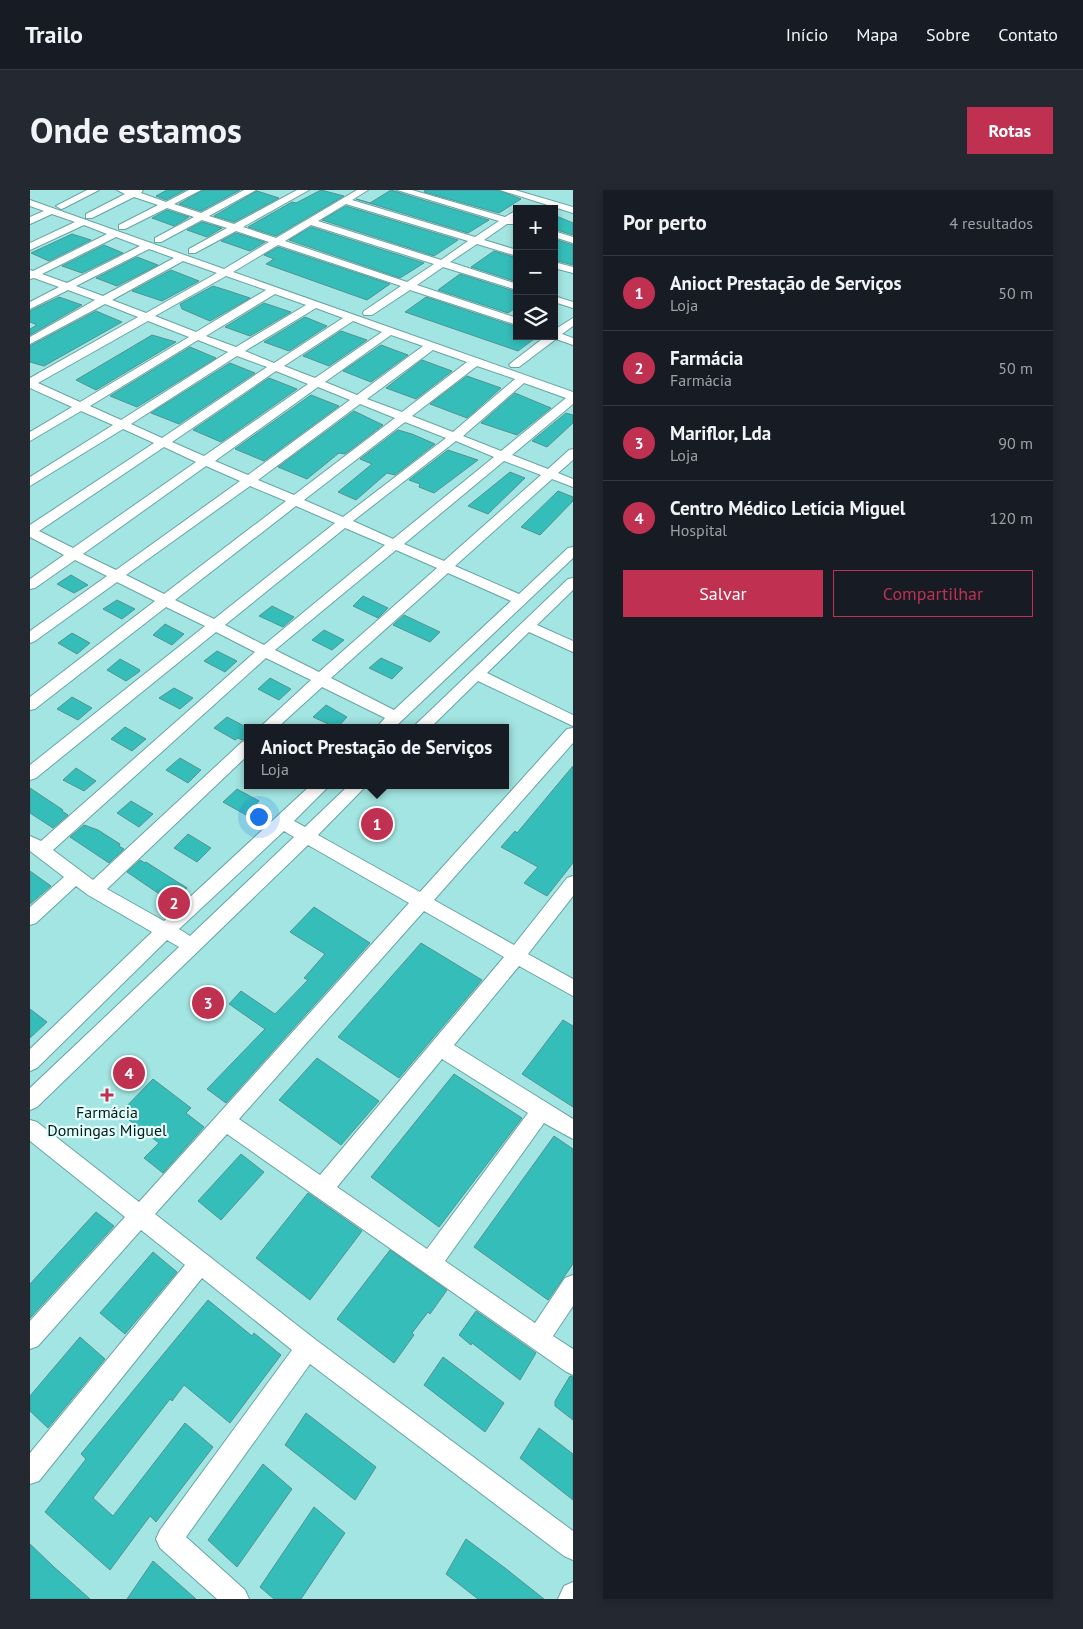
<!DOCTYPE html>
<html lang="pt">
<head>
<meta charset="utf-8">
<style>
	:root { --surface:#171b24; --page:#242831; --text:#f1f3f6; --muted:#9ea1a6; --line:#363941; --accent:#c03051 }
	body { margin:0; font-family:"PT Sans",sans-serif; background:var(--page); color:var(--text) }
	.controls { position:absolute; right:15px; top:15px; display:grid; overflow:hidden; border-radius:0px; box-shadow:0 2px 8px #0003 }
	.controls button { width:45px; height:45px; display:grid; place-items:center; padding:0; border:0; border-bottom:1px solid var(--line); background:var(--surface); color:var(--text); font:25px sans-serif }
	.you { position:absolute; left:228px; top:626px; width:18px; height:18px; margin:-12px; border:4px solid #fff; border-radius:50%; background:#1a73e8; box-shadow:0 0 0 8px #1a73e833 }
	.badge { display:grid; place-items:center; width:32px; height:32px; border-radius:50%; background:var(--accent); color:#fff; font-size:16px; font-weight:700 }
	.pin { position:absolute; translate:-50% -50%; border:2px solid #fff; box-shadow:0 1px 5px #0006 }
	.popup { position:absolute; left:214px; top:534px; width:265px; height:65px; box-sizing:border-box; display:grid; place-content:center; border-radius:0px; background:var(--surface); filter:drop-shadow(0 1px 4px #0005); font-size:16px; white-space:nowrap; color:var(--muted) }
	.popup b { font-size:19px; color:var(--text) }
	.popup::after { content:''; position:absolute; left:50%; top:100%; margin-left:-10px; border:10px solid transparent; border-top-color:var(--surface) }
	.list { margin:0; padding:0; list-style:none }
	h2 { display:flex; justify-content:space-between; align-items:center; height:65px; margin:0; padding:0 20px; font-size:21px }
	h2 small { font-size:16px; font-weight:400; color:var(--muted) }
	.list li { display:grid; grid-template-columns:32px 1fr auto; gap:15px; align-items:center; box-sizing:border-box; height:75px; padding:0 20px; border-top:1px solid var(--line) }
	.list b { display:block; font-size:19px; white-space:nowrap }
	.list p { margin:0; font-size:16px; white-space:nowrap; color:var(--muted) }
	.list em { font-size:16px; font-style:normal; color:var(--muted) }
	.actions { display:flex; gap:10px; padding:15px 20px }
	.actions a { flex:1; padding:11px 0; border:1px solid var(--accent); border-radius:0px; text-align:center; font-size:18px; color:var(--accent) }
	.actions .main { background:var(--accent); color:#fff }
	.icon { flex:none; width:28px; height:28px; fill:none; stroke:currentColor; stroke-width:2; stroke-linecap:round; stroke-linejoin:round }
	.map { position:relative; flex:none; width:543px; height:1409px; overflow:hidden; border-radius:0px }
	header { display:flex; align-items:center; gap:30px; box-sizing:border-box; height:70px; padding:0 25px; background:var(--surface); border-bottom:1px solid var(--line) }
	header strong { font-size:24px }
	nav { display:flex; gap:28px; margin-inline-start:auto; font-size:18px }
	.intro { display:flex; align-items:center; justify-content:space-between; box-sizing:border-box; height:120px; padding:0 30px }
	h1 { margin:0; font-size:35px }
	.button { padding:12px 22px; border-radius:0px; background:var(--accent); color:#fff; font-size:18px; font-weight:700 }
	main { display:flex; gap:30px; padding:0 30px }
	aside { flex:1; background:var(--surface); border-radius:0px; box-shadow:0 2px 8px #0003 }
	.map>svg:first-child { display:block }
	.building { fill:#35bdba; stroke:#539391 }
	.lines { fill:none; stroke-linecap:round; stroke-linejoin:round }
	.minor-casing { stroke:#65a5a3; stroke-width:2 }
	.minor { fill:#fff; fill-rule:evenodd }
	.poi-dot { fill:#c03051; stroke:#e4fefc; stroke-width:2 }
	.labels { text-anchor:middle; stroke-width:4.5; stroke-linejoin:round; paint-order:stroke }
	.poi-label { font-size:16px; fill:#011b1a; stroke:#e4fefc }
</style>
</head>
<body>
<header>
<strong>Trailo</strong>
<nav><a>Início</a><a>Mapa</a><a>Sobre</a><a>Contato</a></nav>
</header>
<div class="intro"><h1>Onde estamos</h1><a class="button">Rotas</a></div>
<main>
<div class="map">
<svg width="543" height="1409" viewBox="0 0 543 1409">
	<rect width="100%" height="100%" fill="#a3e5e2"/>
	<path class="building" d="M137,0H155L136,10L126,6Z
		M173,0H210L171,21L149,14Z
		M291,0L314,6L246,46L218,37L262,12L266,13Z
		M361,0L383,7L459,30L438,43L326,9L340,13Z
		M395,0H468L491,9L469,23L394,2Z
		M227,1L249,8L204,32L184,26Z
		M316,16L428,50L404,66L292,30Z
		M137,20L159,27L144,36L122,28Z
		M524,25L543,33V45L524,39Z
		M172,32L192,38L177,47L157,40Z
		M281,37L394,73L370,88L259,50Z
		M206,43L235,52L220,61L191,51Z
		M42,44L61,50L19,71L1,63Z
		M524,49L543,55V75L524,70Z
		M74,55L93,63L52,83L32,76Z
		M248,57L360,94L337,110L236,74L244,69L234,65Z
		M464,61L487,68V92L441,77Z
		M107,67L128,75L87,96L66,88Z
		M141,80L169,91L132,111L102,101Z
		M430,84L487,102V117L478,123L408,100Z
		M183,96L202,102L220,108L180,131L152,119L150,114Z
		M29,107L52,115L0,145V139L7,135L0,132V121Z
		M396,107L487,137V146H508L488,161L375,122Z
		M234,113L261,122L220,146L195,137Z
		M66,121L92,132L14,176L0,172V156Z
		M275,127L297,136L259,161L234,152Z
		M311,141L337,150L299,176L273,166Z
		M122,145L146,152L66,200L46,190Z
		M351,155L378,165L341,192L313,181Z
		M160,157L186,168L107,217L80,206Z
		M392,170L422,181L386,209L356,198Z
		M200,173L225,183L149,234L121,223Z
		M437,186L471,198L437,228L400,214Z
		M239,188L267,199L191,252L163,240Z
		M485,203L521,218L487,245L451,233Z
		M281,205L309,216L234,271L205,259Z
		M324,221L353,235L315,264L309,263L277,289L248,277Z
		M536,223L543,225V233L517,257L502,251Z
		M368,240L382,244L405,254L365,285L357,283L326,310L308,302L342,274L330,269Z
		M418,260L448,270L404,303L389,297L390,294L379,290Z
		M480,282L495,288L458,324L438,316Z
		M528,301L543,307V311L510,345L491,337Z
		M41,385L58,395L44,403L27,394Z
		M333,406L358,418L348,428L323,416Z
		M87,410L105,419L92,429L73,419Z
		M242,416L264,427L253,437L229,426Z
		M374,425L410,442L400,452L363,435Z
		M135,434L154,444L142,455L123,445Z
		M294,440L314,450L302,460L282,450Z
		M42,443L60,453L47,464L28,453Z
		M187,461L207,471L195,482L174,471Z
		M351,468L373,478L362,489L339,478Z
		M90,469L110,480L109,482L96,491L77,480Z
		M240,488L261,499L249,510L228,499Z
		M144,498L163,508L150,519L129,508Z
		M42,507L62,518L48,530L27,519Z
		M296,515L317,527L307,538L283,527Z
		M197,527L218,538V548L212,550L208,548L205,550L184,538Z
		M95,537L116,549L102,561L81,549Z
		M150,568L171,580L158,593L136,580Z
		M543,576V673L517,706L494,693L508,677L471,657L485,641L487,643Z
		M46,578L66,591L54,601L33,590Z
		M0,598L33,620L32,621L38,625L23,638L0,623Z
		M207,599L229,611L216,625L193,612Z
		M101,611L123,624L109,637L87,623Z
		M54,635L68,640L90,654L89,656L94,659L79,673L40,647Z
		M158,644L181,658L167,672L144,658Z
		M110,670L115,673L116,672L157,698L141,712L97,682Z
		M0,681L21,696L0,714Z
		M284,717L340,753L196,913L177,899L235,839L199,814L211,801L245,824L278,790L274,788L295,764L260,742Z
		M391,753L452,790L369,888L308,847Z
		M0,819L17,832L0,848Z
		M533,830L543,836V917L492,884Z
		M287,868L349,911L311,955L249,910Z
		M424,884L492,928L409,1037L341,987Z
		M123,889L161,918L156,923L174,937L133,983L114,968L129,953L90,923Z
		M524,946L543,959V1074L518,1110L444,1057Z
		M211,964L234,982L191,1030L168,1011Z
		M278,1003L332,1041L280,1110L226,1068Z
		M66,1022L84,1036L0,1128V1094Z
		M360,1060L417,1100L400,1124L398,1122L382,1143L384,1145L364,1173L307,1129Z
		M123,1062L147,1082L95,1144L70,1123Z
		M178,1110L222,1146L224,1143L251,1165L200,1233L154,1195L142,1211L140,1209L63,1308L83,1326L155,1233L183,1257L126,1332L120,1326L80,1380L15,1322L56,1269L51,1264Z
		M446,1121L506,1163L490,1190L442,1153L441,1155L429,1145Z
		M50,1147L75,1169L18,1238L0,1221V1206Z
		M413,1167L474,1213L455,1242L394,1195Z
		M540,1186L543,1187V1230L525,1216V1211Z
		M276,1223L346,1277L325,1310L255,1255Z
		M509,1238L543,1264V1310L490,1268Z
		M233,1274L262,1299L207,1377L178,1350Z
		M284,1317L315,1343L271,1409H244L230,1397Z
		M436,1349L475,1378L514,1409H448L416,1384Z
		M0,1354L24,1377L60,1409H0Z
		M123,1371L166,1409H97Z"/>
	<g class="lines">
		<defs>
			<path id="minor" d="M57,0H69L34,18L31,19L26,16Z
				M87,0H113L111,3L136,12L159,0H171L144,14L171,23L214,0H226L179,26L204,34L267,0H279L213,37L246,48L327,0H338L322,10L445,47L469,31L367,0H382L475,27L487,20V27L484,29L487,32L485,34H477L454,50L487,60V66L447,54L420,72L487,94V100L413,77L387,95L487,128V135L380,100L342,125H334L333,123L334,121L371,96L248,55L203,82L543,202V214L482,265L518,279L539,260L543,259V270L528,283L543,289V297L522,289L425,376L489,404L538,358L543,357V368L364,538H346L355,528L292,497L247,538H229L281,490L236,468L23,660L63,690L212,552L218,550V565L77,699L134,731L281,595H300L264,631L275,637L319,595H337L288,645L390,702L537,539L543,538V553L404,710L484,755L537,688L543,686V706L498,764L543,789V806L489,776L424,855L543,929V949L514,933L415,1071L505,1133L535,1088L543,1085V1116L523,1146L543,1159V1185L535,1181L197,944L125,1024L286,1150L543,1341V1370L534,1366L280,1174L156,1347L215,1400L219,1409H187L130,1358L126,1349L130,1340L262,1160L172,1088L9,1291L0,1294V1263L155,1075L111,1040L8,1156L0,1159V1131L95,1027L0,951V930L7,932L109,1012L379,713L278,655L7,917L0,920V898L149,757L137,750L7,878L0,881V859L122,742L58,705L46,696L6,733L0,735V717L34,687L0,661V646L11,651L225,462L186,442L6,588L0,590V575L175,436L136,417L5,519L0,520V507L125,411L87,392L5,451L0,453V441L77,386L45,370L5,398L0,399V389L34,365L0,347V335L124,253L93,239L0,296V287L83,235L51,221L0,251V242L42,217L0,198V188L108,127L75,114L0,154V147L65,110L38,100L0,119V112L29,97L4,88L0,89V80L3,81L77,44L54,35L0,60V53L45,32L22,24L0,34V27L14,21L0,16V10L194,79L239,52L206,41L165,63H159V59L197,38L172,30L131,52H125V48L164,27L137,18L95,39H89V35L128,15L104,7L62,28H56V24L95,4ZM316,14L438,51L411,70L288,31ZM281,35L404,74L377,92L255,51ZM86,47L110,56L37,93L12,84ZM119,59L144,68L73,106L46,96ZM153,71L187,83L116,123L82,110ZM196,86L236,100L166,142L125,126ZM245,104L276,115L206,157L176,146ZM286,118L313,128L244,173L215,161ZM118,131L159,147L50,212L8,193ZM323,131L352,142L285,188L254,176ZM361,145L393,156L327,205L295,192ZM168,150L198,162L91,230L60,216ZM403,160L437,172L372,222L337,209ZM207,166L237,177L132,248L101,234ZM447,176L485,189L423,242L382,226ZM246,181L278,194L174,266L142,252ZM494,193L536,208L471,261L433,246ZM288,197L320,210L218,285L185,271ZM330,214L365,228L264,305L228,290ZM375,232L416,248L313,327L274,310ZM426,251L464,267L363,349L323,331ZM134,257L166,272L43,358L9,341ZM474,271L511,285L414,371L374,354ZM176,276L210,291L86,380L53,364ZM220,296L256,311L134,404L96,385ZM266,316L305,333L184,429L145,410ZM315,338L355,355L234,455L195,435ZM366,360L407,378L289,482L245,460ZM418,383L481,411L364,520L301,488ZM254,641L264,647L160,746L149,739ZM394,721L474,767L290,985L209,929ZM412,869L498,923L397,1059L307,997Z
				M470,0H485L543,17V23Z
				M524,41L543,47V53L524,47Z
				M524,72L543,77V83L524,78Z
				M524,106L543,112V118L524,112Z
				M543,128V136L532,144L543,148V155L526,149L489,177H481L479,175L481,173L516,146H524V140Z
				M543,388V400L507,435L543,451V462L499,442L457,483L543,525V536L448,491L400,538H382L538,389Z
				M543,1392V1409H528L534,1396Z"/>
		</defs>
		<use href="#minor" class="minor-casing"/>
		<use href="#minor" class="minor"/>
	</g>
	<path class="poi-dot" d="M74.5 897.5h5v5h5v5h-5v5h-5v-5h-5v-5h5z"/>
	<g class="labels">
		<g class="poi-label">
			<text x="77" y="928">Farmácia<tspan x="77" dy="18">Domingas Miguel</tspan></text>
		</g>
	</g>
</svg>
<div class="controls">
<button>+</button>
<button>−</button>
<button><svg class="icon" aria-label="layers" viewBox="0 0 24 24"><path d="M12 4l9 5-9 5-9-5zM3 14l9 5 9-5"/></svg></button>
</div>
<div class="you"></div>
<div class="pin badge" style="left:347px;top:634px">1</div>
<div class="popup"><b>Anioct Prestação de Serviços</b>Loja</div>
<div class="pin badge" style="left:144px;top:713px">2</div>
<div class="pin badge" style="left:178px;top:813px">3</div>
<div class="pin badge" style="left:99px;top:883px">4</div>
</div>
<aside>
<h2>Por perto<small>4 resultados</small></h2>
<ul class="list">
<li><span class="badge">1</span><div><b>Anioct Prestação de Serviços</b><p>Loja</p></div><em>50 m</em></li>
<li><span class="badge">2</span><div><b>Farmácia</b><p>Farmácia</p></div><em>50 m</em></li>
<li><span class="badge">3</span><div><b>Mariflor, Lda</b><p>Loja</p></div><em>90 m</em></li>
<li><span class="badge">4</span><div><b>Centro Médico Letícia Miguel</b><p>Hospital</p></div><em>120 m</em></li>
</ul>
<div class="actions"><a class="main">Salvar</a><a>Compartilhar</a></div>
</aside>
</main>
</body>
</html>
